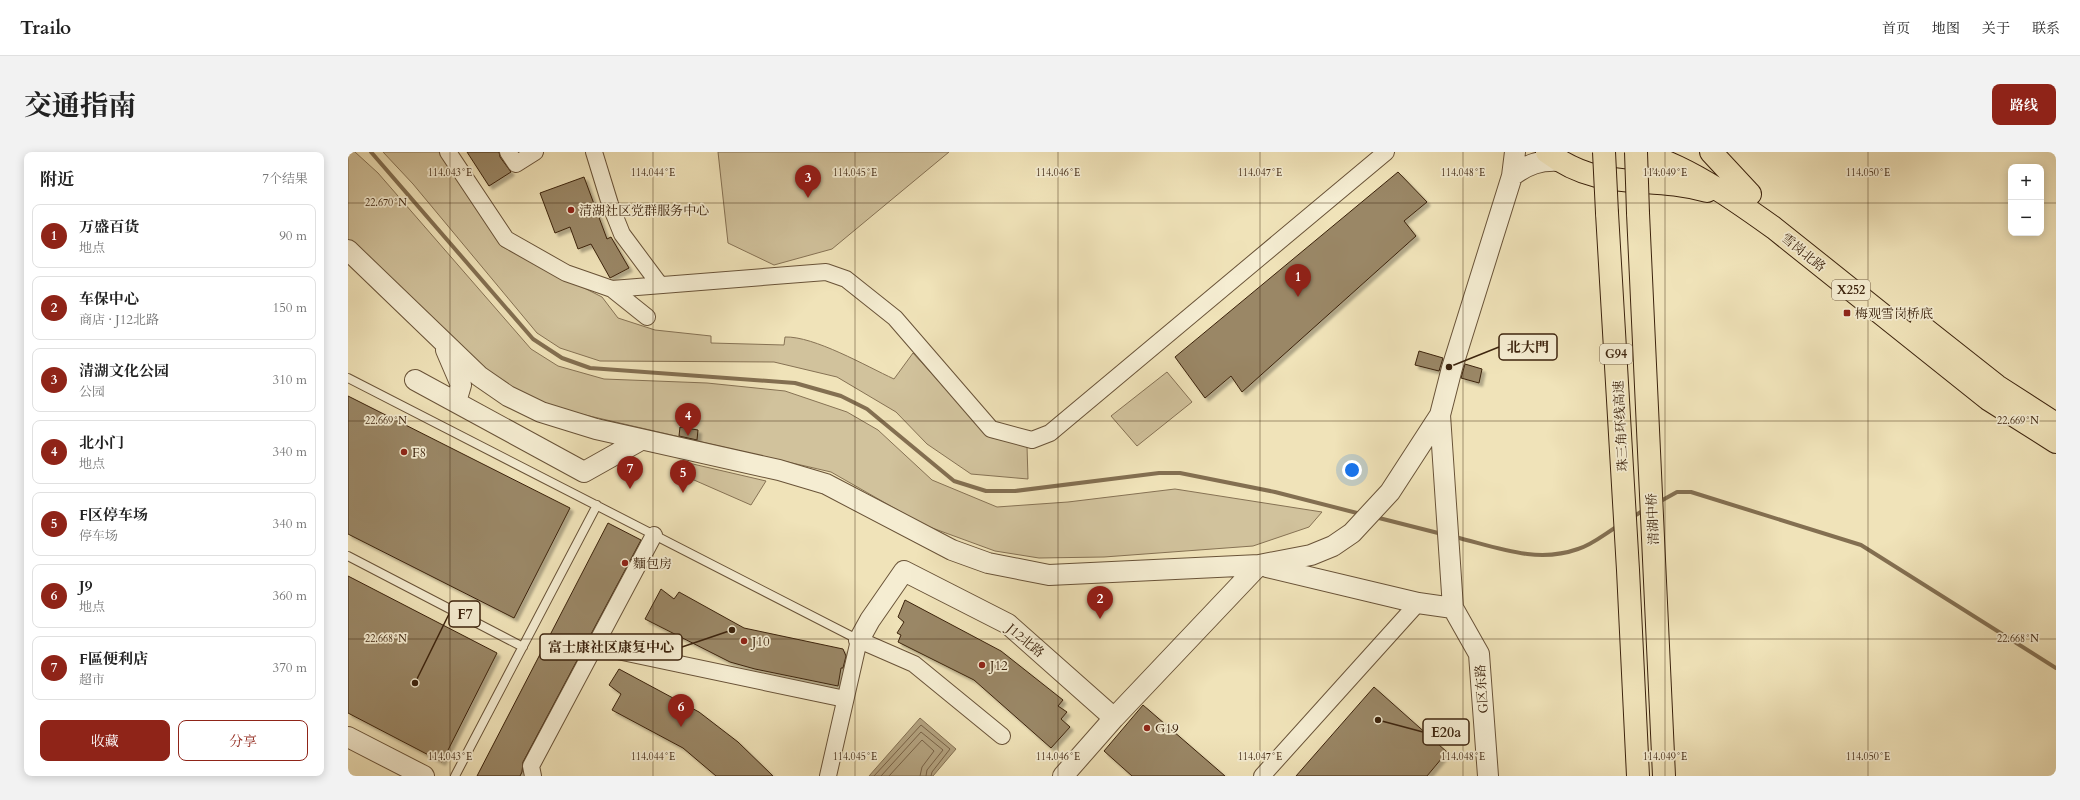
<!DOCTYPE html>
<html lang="zh">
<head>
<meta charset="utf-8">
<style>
	:root { --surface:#fff; --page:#f2f2f2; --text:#222; --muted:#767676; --line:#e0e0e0; --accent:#8f2418 }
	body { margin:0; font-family:Cardo,"Noto Serif SC",serif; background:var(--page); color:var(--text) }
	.controls { position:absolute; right:12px; top:12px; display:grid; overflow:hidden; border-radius:8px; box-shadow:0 2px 10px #0003 }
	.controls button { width:36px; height:36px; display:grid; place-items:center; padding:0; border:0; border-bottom:1px solid var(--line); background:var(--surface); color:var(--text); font:20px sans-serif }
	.you { position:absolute; left:1004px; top:318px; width:14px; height:14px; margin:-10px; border:3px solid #fff; border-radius:50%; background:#1a73e8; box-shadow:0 0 0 6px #1a73e833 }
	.badge { display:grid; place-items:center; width:26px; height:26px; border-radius:50%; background:var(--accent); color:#fff; font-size:13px; font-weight:700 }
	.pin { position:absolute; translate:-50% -33px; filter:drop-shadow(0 1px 2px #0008) }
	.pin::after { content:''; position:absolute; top:21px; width:14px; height:12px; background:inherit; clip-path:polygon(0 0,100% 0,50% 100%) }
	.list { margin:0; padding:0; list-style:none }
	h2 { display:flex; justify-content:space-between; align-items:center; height:52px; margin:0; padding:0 16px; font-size:17px }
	h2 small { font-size:13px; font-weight:400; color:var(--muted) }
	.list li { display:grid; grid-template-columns:26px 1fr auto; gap:12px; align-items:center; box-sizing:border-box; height:64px; margin:0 8px 8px; padding:0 8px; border:1px solid var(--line); border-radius:8px }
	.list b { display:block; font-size:15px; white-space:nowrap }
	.list p { margin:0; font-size:13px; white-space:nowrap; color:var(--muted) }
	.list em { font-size:13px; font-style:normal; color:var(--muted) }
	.actions { display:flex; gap:8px; padding:12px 16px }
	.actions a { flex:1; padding:9px 0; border:1px solid var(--accent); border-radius:8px; text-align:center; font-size:14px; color:var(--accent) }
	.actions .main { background:var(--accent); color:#fff }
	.map { position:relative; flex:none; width:1708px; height:624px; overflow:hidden; border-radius:8px }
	header { display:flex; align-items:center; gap:24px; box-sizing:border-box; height:56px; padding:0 20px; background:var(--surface); border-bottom:1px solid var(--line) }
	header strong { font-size:19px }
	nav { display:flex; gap:22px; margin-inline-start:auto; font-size:14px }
	.intro { display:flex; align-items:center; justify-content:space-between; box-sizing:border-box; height:96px; padding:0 24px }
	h1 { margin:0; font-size:28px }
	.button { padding:10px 18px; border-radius:8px; background:var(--accent); color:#fff; font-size:14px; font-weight:700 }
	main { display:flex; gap:24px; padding:0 24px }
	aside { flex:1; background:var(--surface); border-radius:8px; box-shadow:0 2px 10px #0003 }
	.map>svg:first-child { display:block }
	.green { fill:#d1c29c; stroke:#867254 }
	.water { fill:#b3a27f; stroke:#836f51 }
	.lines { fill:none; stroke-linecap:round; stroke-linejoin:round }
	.shore { stroke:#786246; stroke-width:1 }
	.stream { stroke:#836f51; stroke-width:4 }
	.building { fill:#9a8766; stroke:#3c230d; filter:url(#shadow) }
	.service-casing { stroke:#695338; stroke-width:10 }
	.minor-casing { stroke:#695338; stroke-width:18 }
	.tertiary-casing { stroke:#695338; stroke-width:22 }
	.primary-casing { stroke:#3c230d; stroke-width:24 }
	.motorway-casing { stroke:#3c230d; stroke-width:24 }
	.service { stroke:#f5edd2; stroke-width:8 }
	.minor { stroke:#f5edd2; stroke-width:16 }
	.tertiary { stroke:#f5edd2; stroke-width:20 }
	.primary { stroke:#f0e3b9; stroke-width:22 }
	.motorway { stroke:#f0e3b9; stroke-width:22 }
	.motorway-bridge-casing { stroke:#3c230d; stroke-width:24; stroke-linecap:butt }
	.motorway-bridge { stroke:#f0e3b9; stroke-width:22 }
	.ticks { fill:none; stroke:#3c230d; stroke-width:1; stroke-opacity:0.45 }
	.poi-dot { fill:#8f2418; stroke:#f5edd2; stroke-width:1.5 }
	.labels { text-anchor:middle; stroke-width:3.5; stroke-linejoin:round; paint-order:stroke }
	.shield { fill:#f5edd2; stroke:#746048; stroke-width:1 }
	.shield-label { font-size:12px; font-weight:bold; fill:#3c230d }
	.poi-label { font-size:13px; fill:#3c230d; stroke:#f5edd2; text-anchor:start }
	.street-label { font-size:13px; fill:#3c230d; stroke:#f5edd2 }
	.ticks-label { font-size:10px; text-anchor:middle; fill:#3c230d; stroke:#f5edd2; stroke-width:3.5; stroke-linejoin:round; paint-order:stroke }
	.leader { fill:none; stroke:#3c230d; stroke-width:1.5 }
	.callout-dot { fill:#3c230d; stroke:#f5edd2; stroke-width:1.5 }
	.callout { fill:#f5edd2; stroke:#3c230d; stroke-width:1.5 }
	.callout-label { font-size:14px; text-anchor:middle; font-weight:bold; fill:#3c230d }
</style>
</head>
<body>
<header>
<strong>Trailo</strong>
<nav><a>首页</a><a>地图</a><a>关于</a><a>联系</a></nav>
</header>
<div class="intro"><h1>交通指南</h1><a class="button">路线</a></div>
<main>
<aside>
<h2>附近<small>7个结果</small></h2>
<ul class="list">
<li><span class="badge">1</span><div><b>万盛百货</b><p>地点</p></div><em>90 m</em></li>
<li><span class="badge">2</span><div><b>车保中心</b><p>商店 · J12北路</p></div><em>150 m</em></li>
<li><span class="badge">3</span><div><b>清湖文化公园</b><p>公园</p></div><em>310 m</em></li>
<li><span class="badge">4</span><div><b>北小门</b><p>地点</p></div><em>340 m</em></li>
<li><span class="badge">5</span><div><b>F区停车场</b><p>停车场</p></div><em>340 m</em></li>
<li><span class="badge">6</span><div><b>J9</b><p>地点</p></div><em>360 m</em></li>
<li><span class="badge">7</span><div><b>F區便利店</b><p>超市</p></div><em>370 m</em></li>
</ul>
<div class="actions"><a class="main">收藏</a><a>分享</a></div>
</aside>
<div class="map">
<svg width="1708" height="624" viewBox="0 0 1708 624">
	<defs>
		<filter id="shadow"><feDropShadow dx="3.5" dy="3.5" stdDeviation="1" flood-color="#0004"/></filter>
	</defs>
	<rect width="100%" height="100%" fill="#f0e3b9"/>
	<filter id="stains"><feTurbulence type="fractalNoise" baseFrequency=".005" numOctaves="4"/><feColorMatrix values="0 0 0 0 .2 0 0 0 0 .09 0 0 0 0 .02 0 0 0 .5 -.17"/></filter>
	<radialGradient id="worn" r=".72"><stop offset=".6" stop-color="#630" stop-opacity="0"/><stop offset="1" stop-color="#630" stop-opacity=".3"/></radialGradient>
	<path class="green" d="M0,0H7L30,21L183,197L210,214L256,227L359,231L437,239L499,260L530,278L584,328L649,355L720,350L827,337L974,360L961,375L905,394L756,405L691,406L647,399L576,373L483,320L194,253L163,237L114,201L0,88Z
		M35,0H91L153,94L254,145L270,166L307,178L363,184V191L436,193L437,185C466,184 518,214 546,227L565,201L641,285L679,294L680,327L623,322L579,292L548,260L489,225L426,210L252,209L212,196L189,181L65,32Z
		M370,0H601L484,97L426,113L380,91Z
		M819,220L844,250L789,294L763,264Z
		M332,309L418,329L403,353L330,321Z"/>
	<path class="water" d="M572,566L608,597L585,624H521Z"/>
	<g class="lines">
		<path class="shore" d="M526,624L573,573L602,597L584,620L583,624
			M533,624L573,580L595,598L579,618L578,624
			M541,624L574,588L586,599L574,615L572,624"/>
		<path class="stream" d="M23,0L185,187L214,206L242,216L447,231L493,244L519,257L606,329L638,339H667L811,321H832L927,340L1013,362
			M1311,350L1329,340H1343L1513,393L1708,516
			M1027,365L1094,382
			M1283,366L1296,358
			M1107,385C1148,395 1188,412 1230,397C1244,393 1258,381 1270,374"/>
	</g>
	<path class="building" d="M119,0H151L152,5L163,20L141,34Z
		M1050,20L1079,50L1056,69L1068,84L894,240L883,224L857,246L827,205Z
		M236,25L259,87L263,85L281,116L262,126L243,92L230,97L222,75L207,81L192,41Z
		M1071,199L1095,206L1091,219L1067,213Z
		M1117,212L1134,217L1131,231L1113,226Z
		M0,244L222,356L166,466L0,382Z
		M332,275L350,278L349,288L331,284Z
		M260,371L293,388L175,610L174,620L172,624H129Z
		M0,424L149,501L94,610L0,561Z
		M313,437L326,447L331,440L396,476L495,497L498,504L495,516H493L490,534L407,517L382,510L297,467Z
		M557,448L653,499L715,548L710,554L719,560L713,567L722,575L703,596L626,528L550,490L553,483L549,481L556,470L550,465Z
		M271,517L351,560L390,590L425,624H368L335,596L264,558L273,542L261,533Z
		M1026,535L1099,600L1079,624H948Z
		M795,553L877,624H784L756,599Z"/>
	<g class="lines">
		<defs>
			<path id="service" d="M0,226L511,488
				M0,404L175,495
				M107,624L249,353"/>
			<path id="minor" d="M100,0L158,87L218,121L264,137L478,120L498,127L547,166L643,277L684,288L702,281L1038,0
				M160,0L168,12L187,0
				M246,0L262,52L274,82L312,133
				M264,137L299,165
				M246,494L497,547
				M185,624L183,614L306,383
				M480,624L511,488L566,512L654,584
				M914,624L1070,451"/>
			<path id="tertiary" d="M1164,24C1180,12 1192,8 1211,9
				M0,98L131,224L160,244L193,260L248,277L431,318L478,332L604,398L640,411L701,423L911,413L963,403L985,394L1004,381L1042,340L1092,263L1104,216L1164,24L1167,0
				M98,198L113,233L108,250
				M67,228L236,320L293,288
				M1092,263L1105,456L1131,502L1140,624
				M919,415L1070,451L1105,456
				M511,488L522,468L556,419L660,472L766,566
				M0,585L76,624
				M715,624L766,566L911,413"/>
			<path id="primary" d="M1199,0C1253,41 1299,22 1359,39
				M1290,0C1340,14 1384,46 1426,76L1640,247L1708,290
				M1363,0L1402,42
				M1573,174L1649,234L1708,272"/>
			<path id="motorway" d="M1259,61L1280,418L1290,624
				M1290,61L1316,624"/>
		</defs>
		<use href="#service" class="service-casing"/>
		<use href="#minor" class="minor-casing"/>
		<use href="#tertiary" class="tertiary-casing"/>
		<use href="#primary" class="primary-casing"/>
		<use href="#motorway" class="motorway-casing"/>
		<use href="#service" class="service"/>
		<use href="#minor" class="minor"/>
		<use href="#tertiary" class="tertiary"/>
		<use href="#primary" class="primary"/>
		<use href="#motorway" class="motorway"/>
		<defs>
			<path id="motorway-bridge" d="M1256,0L1259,61
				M1288,0L1290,61"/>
		</defs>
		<use href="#motorway-bridge" class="motorway-bridge-casing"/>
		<use href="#motorway-bridge" class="motorway-bridge"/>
	</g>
	<path class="ticks" d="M102,0V624M305,0V624M507,0V624M710,0V624M912,0V624M1115,0V624M1317,0V624M1520,0V624M0,51H1663M1693,51H1708M0,269H1708M0,487H1708"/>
	<g class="poi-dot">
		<circle cx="223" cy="58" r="4"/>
		<rect x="1495" y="157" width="8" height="8" rx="2"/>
		<circle cx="56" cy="300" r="4"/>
		<circle cx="277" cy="411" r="4"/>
		<circle cx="396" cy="489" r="4"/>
		<circle cx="634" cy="513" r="4"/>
		<circle cx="799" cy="576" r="4"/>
	</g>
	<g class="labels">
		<g class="shield">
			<rect x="1484" y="128" width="38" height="20" rx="3"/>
			<rect x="1252" y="192" width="32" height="20" rx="3"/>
		</g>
		<g class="shield-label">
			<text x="1503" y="142">X252</text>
			<text x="1268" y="206">G94</text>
		</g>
		<g class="poi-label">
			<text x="231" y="63">清湖社区党群服务中心</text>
			<text x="1507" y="166">梅观雪岗桥底</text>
			<text x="64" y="305">F8</text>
			<text x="285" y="416">麵包房</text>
			<text x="404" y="494">J10</text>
			<text x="642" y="518">J12</text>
			<text x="807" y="581">G19</text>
		</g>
		<g class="street-label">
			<text transform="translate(1456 100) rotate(39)" y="5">雪岗北路</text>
			<text transform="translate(1272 274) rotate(-93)" y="5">珠三角环线高速</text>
			<text transform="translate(1304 367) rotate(-93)" y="5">清湖中桥</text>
			<text transform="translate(678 488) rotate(40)" y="5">J12北路</text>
			<text transform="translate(1133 537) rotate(-94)" y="5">G区东路</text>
		</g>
	</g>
	<g class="ticks-label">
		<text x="102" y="24">114.043°E</text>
		<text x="305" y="24">114.044°E</text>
		<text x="507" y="24">114.045°E</text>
		<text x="710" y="24">114.046°E</text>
		<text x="912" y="24">114.047°E</text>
		<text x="1115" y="24">114.048°E</text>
		<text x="1317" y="24">114.049°E</text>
		<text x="1520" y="24">114.050°E</text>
		<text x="38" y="54">22.670°N</text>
		<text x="38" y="272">22.669°N</text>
		<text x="1670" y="272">22.669°N</text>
		<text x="38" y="490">22.668°N</text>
		<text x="1670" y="490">22.668°N</text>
		<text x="102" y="608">114.043°E</text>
		<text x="305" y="608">114.044°E</text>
		<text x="507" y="608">114.045°E</text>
		<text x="710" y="608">114.046°E</text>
		<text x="912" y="608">114.047°E</text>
		<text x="1115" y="608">114.048°E</text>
		<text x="1317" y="608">114.049°E</text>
		<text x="1520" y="608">114.050°E</text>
	</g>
	<path class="leader" d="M1101 215L1151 195M67 531L101 462M384 478L334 495M1030 568L1075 580"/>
	<g class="callout-dot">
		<circle cx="1101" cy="215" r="4"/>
		<circle cx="67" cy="531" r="4"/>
		<circle cx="384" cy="478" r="4"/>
		<circle cx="1030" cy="568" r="4"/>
	</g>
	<g class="callout">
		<rect x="1151" y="182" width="58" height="26" rx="4"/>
		<rect x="101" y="449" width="31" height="26" rx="4"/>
		<rect x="192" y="482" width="142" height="26" rx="4"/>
		<rect x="1075" y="567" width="46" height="26" rx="4"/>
	</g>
	<g class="callout-label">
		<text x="1180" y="200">北大門</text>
		<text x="117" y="467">F7</text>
		<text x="263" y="500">富士康社区康复中心</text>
		<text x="1098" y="585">E20a</text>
	</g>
	<rect width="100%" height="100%" filter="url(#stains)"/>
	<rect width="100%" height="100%" fill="url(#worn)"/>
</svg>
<div class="controls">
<button>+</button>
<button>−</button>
</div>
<div class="you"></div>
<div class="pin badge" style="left:950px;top:145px">1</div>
<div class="pin badge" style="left:752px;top:467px">2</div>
<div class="pin badge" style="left:460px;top:46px">3</div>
<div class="pin badge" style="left:340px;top:284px">4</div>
<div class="pin badge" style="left:335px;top:341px">5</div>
<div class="pin badge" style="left:333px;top:575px">6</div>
<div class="pin badge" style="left:282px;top:337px">7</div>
</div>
</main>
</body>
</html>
